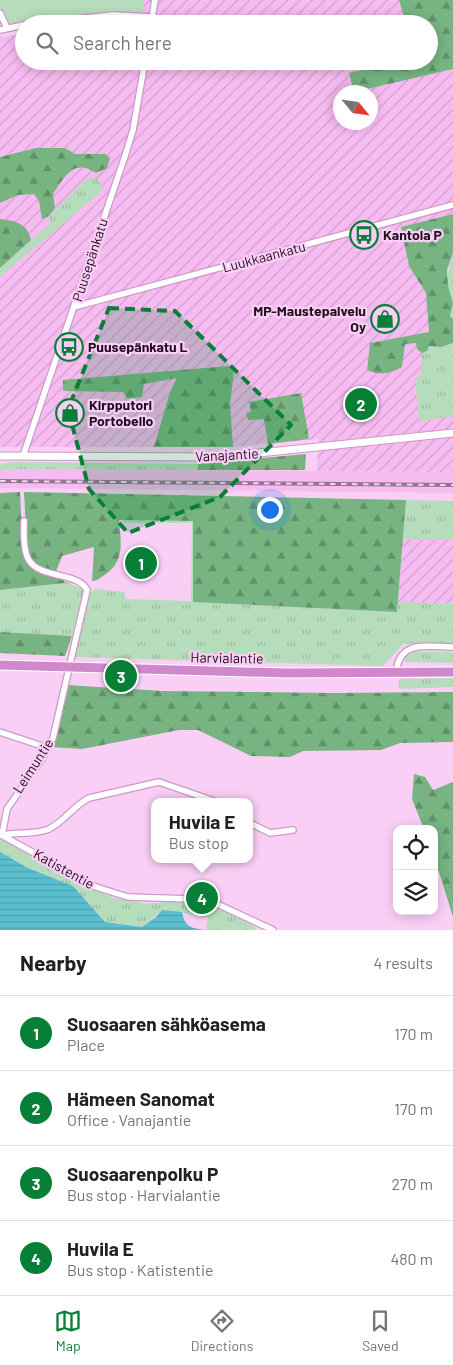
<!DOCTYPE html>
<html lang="en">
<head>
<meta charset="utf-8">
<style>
	:root { --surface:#fff; --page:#f2f2f2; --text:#202124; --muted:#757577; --line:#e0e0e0; --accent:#087f37 }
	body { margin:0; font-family:Barlow,sans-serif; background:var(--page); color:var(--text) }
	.controls { position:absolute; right:15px; bottom:15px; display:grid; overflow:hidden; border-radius:10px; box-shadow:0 2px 12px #0003 }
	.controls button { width:45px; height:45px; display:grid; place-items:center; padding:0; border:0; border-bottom:1px solid var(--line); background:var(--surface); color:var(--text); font:25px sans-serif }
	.compass { position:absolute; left:333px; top:85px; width:45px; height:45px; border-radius:50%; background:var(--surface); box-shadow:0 2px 12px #0003; rotate:119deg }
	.you { position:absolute; left:269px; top:509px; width:18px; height:18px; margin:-12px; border:4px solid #fff; border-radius:50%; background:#1a73e8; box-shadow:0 0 0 8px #1a73e833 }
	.badge { display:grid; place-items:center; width:32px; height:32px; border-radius:50%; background:var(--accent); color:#fff; font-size:16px; font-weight:700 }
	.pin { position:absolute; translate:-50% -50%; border:2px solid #fff; box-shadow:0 1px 5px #0006 }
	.popup { position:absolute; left:151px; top:798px; width:102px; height:65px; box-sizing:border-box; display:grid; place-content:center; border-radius:10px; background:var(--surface); filter:drop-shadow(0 1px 4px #0005); font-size:16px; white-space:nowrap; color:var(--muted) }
	.popup b { font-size:19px; color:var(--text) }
	.popup::after { content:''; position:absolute; left:50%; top:100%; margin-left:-10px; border:10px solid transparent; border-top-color:var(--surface) }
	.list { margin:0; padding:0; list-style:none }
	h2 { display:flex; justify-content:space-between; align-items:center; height:65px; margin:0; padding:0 20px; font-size:21px }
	h2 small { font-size:16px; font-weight:400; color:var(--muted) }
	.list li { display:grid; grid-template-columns:32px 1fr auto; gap:15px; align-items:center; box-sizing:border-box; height:75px; padding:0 20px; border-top:1px solid var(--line) }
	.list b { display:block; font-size:19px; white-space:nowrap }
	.list p { margin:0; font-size:16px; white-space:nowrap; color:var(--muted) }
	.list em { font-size:16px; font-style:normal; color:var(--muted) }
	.icon { flex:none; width:28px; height:28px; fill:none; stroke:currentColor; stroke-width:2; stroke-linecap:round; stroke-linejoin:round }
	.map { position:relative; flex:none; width:453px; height:930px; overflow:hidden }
	.search { position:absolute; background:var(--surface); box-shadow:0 2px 12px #0003; left:15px; right:15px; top:15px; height:55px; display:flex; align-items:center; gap:12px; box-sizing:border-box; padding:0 18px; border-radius:28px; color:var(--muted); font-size:19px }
	.sheet { height:365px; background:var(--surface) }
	nav { display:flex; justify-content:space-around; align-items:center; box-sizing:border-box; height:70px; border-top:1px solid var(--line); background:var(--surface); font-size:14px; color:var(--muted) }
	nav a { display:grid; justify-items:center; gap:2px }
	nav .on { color:var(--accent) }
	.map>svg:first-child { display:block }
	.built { fill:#f6bbf1 }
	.industrial { fill:url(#industrial-furrows); fill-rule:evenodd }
	.grass { fill:url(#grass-tufts) }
	.forest { fill:url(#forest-firs) }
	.green { fill:#b5dcbb }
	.water { fill:url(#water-rules) }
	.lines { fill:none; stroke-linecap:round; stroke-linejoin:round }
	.minor-casing { stroke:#cd99c8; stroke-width:8 }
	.tertiary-casing { stroke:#cd99c8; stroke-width:9 }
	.trunk-casing { stroke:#fff; stroke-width:11 }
	.minor { stroke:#fff; stroke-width:5.5 }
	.tertiary { stroke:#fff; stroke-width:7 }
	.trunk { stroke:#d088cc; stroke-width:9 }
	.rail-casing { stroke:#947591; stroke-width:4 }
	.rail { stroke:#facff6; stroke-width:2; stroke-dasharray:5.5; stroke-linecap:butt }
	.marked { fill:#087f37; fill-opacity:0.2; stroke:#087f37; stroke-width:4; stroke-dasharray:10 6; stroke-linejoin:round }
	.labels { text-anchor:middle; stroke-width:4.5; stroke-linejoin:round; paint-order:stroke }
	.poi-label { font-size:14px; font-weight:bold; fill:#200e1f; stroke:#facff6; text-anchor:start }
	.street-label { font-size:14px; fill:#200e1f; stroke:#facff6 }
</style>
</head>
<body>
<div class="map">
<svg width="453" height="930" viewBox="0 0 453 930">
	<defs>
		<pattern id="industrial-furrows" width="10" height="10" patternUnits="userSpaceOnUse" patternTransform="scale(1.25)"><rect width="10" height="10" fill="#f6bbf1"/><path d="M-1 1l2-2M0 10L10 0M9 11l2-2" fill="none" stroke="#d3a0ce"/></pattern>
		<pattern id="grass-tufts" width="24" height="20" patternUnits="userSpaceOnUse" patternTransform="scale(1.25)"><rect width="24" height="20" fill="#b5dcbb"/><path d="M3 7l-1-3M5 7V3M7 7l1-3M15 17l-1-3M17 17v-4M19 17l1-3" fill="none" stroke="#9bbca0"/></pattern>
		<pattern id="forest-firs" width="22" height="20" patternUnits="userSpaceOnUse" patternTransform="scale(1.25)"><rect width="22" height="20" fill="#77b482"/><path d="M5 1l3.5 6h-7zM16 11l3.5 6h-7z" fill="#61916a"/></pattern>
		<pattern id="water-rules" width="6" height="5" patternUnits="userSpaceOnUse" patternTransform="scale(1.25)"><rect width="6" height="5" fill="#59bfcf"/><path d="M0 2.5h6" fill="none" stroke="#4da3b1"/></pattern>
	</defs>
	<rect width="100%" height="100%" fill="#facff6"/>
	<path class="built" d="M0,469L453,472V493L0,488Z"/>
	<path class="industrial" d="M144,0H453V252L447,270L450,316L453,319V472L317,471L318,439L233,447H0V37L24,34V61H429V24H94L142,17ZM340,92H370V122H340Z
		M403,540H453V604L398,602Z"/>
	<path class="grass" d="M88,178L98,179L103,190L0,277V268L50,224L49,216Z
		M453,252V319L450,317C453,302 449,298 448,285C447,273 450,263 453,252Z
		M453,343V416L419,421L415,378L421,376L422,353L427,351L428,346L441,347Z
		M11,462L198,464V470L0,469V465Z
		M406,500L453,501V540H403Z
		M123,520L193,521V602L397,612L398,602L453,604V643L403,644L383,666L75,657L89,593L95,589L125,592V599L191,601L192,523H123Z
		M63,580L84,590L72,636L0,632V590L65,583Z
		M415,652H453V663L405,662L406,656Z
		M453,678V687L400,689L398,687L400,679Z
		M0,839L84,886L111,897L145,904L169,902L199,904L225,912L257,928L254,930H206L208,917L162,910L142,927L105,922L74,887L28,868L0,852Z"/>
	<path class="forest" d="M399,0H453V69L354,92L349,73L399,61H429V24H406Z
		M36,148H65L75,154H105L110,158L107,168L96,173C74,158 65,176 53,194L55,208L49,216L42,219L39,201L34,194L18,195L0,203V157Z
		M453,214V252L447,270L448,286L453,303L450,316L453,319V343L441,347L429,346L427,351L422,353L417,349L416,343L405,344L402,367C390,374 380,376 367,370L370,343L429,332L426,293L409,266L401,227Z
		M0,219C16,221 27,223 31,240L0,268Z
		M229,366L234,371L230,404L233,447H154L170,392L177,378L144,384L142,397L127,399L123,392L63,391V380Z
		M301,393L309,439L268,444L264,419L248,420L246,413L251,412L249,402Z
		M306,454L305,470H198V464Z
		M20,492L23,553C29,571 47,575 63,580L65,583L0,590V493Z
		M24,492L406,500L397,612L193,602V521L119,520C121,542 125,560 106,574C101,577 98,581 92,581L94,547L62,556L55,574C44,570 31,564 27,552Z
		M0,632L72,636L65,656L0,653Z
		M66,685L163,691L333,693L453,692V742L400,743L381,750L303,751L290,757L251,756L198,730H179L82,749L50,747Z
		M414,774L425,777L433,790L453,782V917L434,856V829H424L412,799Z"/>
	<path class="green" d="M0,0H144L143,13L83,14L0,25Z"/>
	<path class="water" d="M0,852L28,868L73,886L105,922L142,927L156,917L162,910L182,912C185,928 191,928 206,930H0Z"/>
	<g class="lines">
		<defs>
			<path id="minor" d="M0,13L7,28
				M32,24L113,15L152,17
				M151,24L155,0
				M0,30L24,25
				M74,307L453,205
				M23,456L125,156L133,130L145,61
				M24,521C24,531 23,543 26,553C32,581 78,570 87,590L53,738L42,759L7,809L2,835C17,832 35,835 49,829C64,822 73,806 89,798L159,782L217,802
				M396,673C399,639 427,647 453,647
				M0,732L48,748
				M250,823L270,833L293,830
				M1,835L96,887L128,897L191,899L215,903L273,930"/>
			<path id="tertiary" d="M0,456L221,457L453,433"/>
			<path id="trunk" d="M0,665L286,673L453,672"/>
		</defs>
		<use href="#minor" class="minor-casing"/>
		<use href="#tertiary" class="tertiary-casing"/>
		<use href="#trunk" class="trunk-casing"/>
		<use href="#minor" class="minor"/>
		<use href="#tertiary" class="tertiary"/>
		<use href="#trunk" class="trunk"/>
		<defs>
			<path id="rail" d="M0,481L453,485"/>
		</defs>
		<use href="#rail" class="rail-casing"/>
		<use href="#rail" class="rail"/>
	</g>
	<path class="marked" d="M109,308L175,311L291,425L220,497L128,533L89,489L68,409Z"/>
	<defs>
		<symbol id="bus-ring" viewBox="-11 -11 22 22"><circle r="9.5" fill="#facff6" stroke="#087f37" stroke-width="1.5"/><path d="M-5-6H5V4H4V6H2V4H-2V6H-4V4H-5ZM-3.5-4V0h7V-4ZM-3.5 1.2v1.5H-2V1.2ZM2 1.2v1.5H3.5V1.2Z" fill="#087f37"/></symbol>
		<symbol id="shop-ring" viewBox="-11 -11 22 22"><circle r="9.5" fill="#facff6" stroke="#087f37" stroke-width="1.5"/><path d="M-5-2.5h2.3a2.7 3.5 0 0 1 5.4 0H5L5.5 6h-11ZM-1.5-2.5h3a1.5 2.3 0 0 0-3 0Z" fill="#087f37"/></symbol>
	</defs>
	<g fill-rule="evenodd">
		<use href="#bus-ring" x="348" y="219" width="32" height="32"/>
		<use href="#shop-ring" x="369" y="303" width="32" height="32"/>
		<use href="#bus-ring" x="53" y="331" width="32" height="32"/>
		<use href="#shop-ring" x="54" y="397" width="32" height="32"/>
	</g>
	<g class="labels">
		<g class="poi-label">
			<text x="383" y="240">Kantola P</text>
			<text x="366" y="316" text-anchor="end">MP-Maustepalvelu<tspan x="366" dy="16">Oy</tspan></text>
			<text x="88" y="352">Puusepänkatu L</text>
			<text x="89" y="410">Kirpputori<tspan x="89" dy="16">Portobello</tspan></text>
		</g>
		<g class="street-label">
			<text transform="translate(264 257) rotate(-15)" y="5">Luukkaankatu</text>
			<text transform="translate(90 260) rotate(-72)" y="5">Puusepänkatu</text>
			<text transform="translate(227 455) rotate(-3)" y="5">Vanajantie</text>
			<text transform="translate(227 658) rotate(1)" y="5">Harvialantie</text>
			<text transform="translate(33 766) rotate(-57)" y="5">Leimuntie</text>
			<text transform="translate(64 869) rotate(29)" y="5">Katistentie</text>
		</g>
	</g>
</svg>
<div class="controls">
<button><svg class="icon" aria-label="locate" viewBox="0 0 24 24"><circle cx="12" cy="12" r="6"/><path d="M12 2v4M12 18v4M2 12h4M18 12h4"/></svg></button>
<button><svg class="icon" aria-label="layers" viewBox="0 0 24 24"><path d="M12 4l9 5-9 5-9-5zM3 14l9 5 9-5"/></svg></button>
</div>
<svg class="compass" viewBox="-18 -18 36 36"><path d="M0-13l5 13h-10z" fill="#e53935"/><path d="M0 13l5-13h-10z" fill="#757577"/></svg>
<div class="you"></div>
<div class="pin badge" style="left:141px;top:563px">1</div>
<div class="pin badge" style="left:361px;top:404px">2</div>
<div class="pin badge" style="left:121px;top:676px">3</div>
<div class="pin badge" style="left:202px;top:898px">4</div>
<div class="popup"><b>Huvila E</b>Bus stop</div>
<div class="search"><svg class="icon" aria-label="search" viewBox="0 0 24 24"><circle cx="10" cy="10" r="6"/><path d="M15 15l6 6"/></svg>Search here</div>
</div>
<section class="sheet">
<h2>Nearby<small>4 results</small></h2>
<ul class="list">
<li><span class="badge">1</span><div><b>Suosaaren sähköasema</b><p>Place</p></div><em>170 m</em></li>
<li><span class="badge">2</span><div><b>Hämeen Sanomat</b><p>Office · Vanajantie</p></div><em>170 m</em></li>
<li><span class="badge">3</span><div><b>Suosaarenpolku P</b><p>Bus stop · Harvialantie</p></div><em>270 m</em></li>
<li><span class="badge">4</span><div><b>Huvila E</b><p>Bus stop · Katistentie</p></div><em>480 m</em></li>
</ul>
</section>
<nav>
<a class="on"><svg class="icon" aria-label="map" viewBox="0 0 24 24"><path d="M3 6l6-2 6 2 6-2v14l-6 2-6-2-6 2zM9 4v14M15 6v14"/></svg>Map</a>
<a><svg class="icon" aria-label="directions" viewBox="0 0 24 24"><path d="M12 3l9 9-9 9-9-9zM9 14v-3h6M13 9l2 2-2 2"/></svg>Directions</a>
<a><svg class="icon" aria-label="saved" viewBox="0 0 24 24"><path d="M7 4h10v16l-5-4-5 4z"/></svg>Saved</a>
</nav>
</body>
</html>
